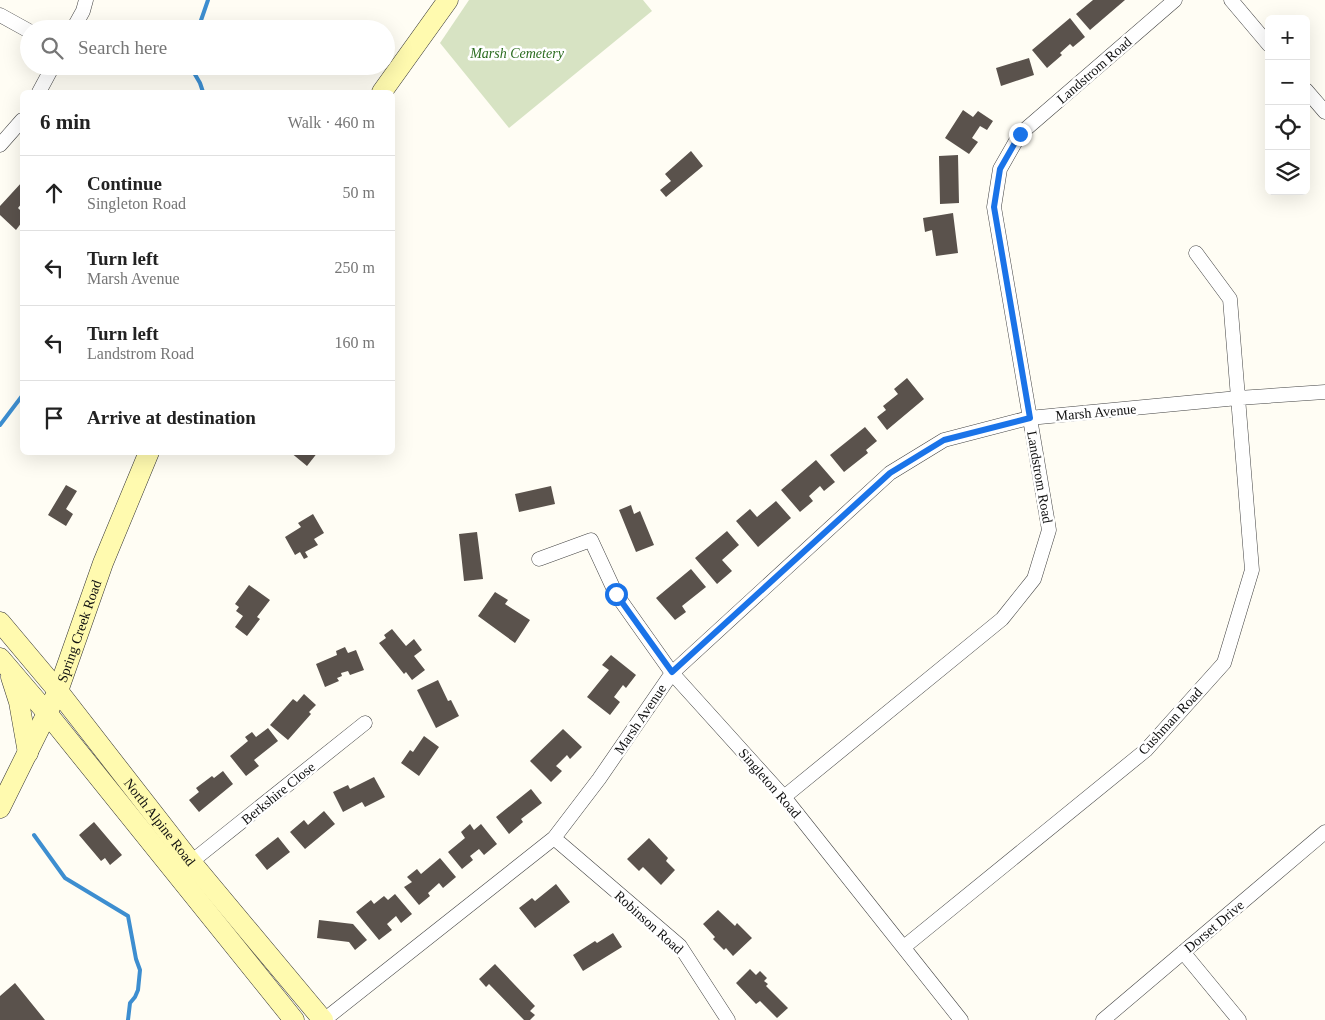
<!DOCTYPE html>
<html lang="en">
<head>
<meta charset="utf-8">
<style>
	:root { --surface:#fff; --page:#f2f2f2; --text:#222; --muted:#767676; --line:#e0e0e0 }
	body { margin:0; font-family:"Times New Roman",serif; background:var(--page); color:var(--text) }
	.controls { position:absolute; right:15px; top:15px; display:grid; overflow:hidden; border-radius:8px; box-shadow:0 5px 20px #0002 }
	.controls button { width:45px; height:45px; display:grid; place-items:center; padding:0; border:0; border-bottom:1px solid var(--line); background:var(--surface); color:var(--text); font:25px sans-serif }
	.stop { position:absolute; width:15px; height:15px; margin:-11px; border:4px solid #1a73e8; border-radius:50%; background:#fff }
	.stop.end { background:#1a73e8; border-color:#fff; box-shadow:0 1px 5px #0008 }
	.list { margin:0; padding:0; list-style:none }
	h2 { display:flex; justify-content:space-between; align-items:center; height:65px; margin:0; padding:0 20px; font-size:21px }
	h2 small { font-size:16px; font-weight:400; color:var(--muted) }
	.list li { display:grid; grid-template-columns:32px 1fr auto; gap:15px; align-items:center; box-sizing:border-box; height:75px; padding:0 20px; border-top:1px solid var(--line) }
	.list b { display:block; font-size:19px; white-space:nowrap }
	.list p { margin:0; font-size:16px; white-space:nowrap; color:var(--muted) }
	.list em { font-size:16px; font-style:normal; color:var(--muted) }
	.icon { flex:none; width:28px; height:28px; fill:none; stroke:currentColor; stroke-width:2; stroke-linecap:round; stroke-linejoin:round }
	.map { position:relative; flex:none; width:1325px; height:1020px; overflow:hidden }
	.search { position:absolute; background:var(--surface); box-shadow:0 5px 20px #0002; left:20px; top:20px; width:375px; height:55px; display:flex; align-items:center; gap:12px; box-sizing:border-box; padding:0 18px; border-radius:28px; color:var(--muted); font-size:19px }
	.panel { position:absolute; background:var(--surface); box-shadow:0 5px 20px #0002; left:20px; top:90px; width:375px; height:365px; border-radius:8px }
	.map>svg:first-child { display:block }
	.cemetery { fill:#d7e3c3 }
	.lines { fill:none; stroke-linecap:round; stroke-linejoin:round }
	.stream { stroke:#3d8ed0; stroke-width:4 }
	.building { fill:#5a524c }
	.minor-casing { stroke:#434343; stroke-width:15 }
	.secondary-casing { stroke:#323232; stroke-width:21 }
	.minor { stroke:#fff; stroke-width:14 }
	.secondary { stroke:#fffaaf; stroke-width:20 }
	.route { stroke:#1a73e8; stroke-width:6 }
	.labels { text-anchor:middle; stroke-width:5; stroke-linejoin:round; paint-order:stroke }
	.park-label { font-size:14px; font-style:italic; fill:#2a6b1e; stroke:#fff }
	.street-label { font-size:14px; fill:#101010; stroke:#fff }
</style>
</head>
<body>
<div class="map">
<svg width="1325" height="1020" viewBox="0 0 1325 1020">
	<rect width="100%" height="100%" fill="#fffdf4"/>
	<path class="cemetery" d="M469,0H643L652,11L509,128L440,43Z"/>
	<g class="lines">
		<path class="stream" d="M198,29L208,0
			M190,66L200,83L203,92
			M0,425L22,396
			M34,835L65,878L128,916L136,959L140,970L138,990L135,997L130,1003L128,1020"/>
	</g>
	<path class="building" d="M1093,0H1125L1090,30L1076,14Z
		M1070,18L1085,37L1073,47L1070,44L1060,53L1062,55L1047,68L1032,50Z
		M1029,58L1034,75L1001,86L996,68Z
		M963,110L973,117L978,111L993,121L987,130L980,126L972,138L978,142L969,154L945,138Z
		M691,151L703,166L666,197L660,190L671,181L665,174Z
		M958,155L959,203L940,204L939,156Z
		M22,182V203L18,208L22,212V222L16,230L0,215V206Z
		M953,213L958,253L936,256L932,230L925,232L923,218Z
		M907,378L924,399L887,430L877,417L886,410L883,406L898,394L894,389Z
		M865,427L877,441L866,450L868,453L844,472L830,455Z
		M290,452H318L307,466Z
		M816,460L835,482L824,491L820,486L809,496L813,501L800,512L781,490Z
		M66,485L77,491L66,509L73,514L66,526L48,515Z
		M551,486L555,504L519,512L515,494Z
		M776,501L791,518L758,547L736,521L750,509L757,517Z
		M631,505L634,514L640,511L654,545L636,552L619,510Z
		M313,514L324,533L314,539L318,545L305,552L308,557L304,559L300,552L295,555L285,537L301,527L298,523Z
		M727,531L739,545L722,560L732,571L717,584L695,558Z
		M477,532L483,579L464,581L459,534Z
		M691,569L706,587L682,606L686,612L675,620L656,598Z
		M249,585L270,600L257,617L260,619L247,636L235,627L243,616L236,611L239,607L235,604Z
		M495,592L508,600L505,604L530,620L515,643L478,616Z
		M392,629L406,646L414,639L422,650L414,656L425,670L412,680L406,672L404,674L379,643L386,638L384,635Z
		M345,647L348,653L356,650L364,670L350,675L348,671L341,673L342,676L337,678L339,681L325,687L316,664L337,655L336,651Z
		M611,655L636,675L626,688L623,685L614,697L620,702L610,715L587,697L609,670L602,665Z
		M438,680L448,701L451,700L459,716L436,728L417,690Z
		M304,694L316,705L309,712L311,714L288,740L270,725L293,699L297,702Z
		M268,728L278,741L254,760L259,766L246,776L230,756L248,741L245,737L252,732L256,737Z
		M563,729L582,747L570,759L567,755L556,766L562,771L551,782L530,761Z
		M424,736L439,747L419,776L401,763L410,750L413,752Z
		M223,771L233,784L199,812L189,800L199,792L196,788L212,776L214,778Z
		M374,777L385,797L365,807L362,802L343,812L333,792L348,785L350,789Z
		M531,789L542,803L521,819L523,822L509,834L496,817Z
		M324,811L335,824L305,849L290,832L304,820L308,825Z
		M94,822L122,855L110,865L105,858L101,861L79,835Z
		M470,824L474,830L481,824L497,844L484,855L479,849L470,856L473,860L462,869L448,852L465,838L461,832Z
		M278,837L290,852L267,870L255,855Z
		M649,838L668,858L666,861L675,870L661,885L643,867L639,871L627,859Z
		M440,858L456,877L443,888L439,883L428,893L430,896L419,905L404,887L412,882L407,877L417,869L421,874Z
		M556,884L570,902L535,928L519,908L532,898L535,901Z
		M395,894L412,914L401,923L396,916L387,924L392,930L379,940L356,912L371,900L374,904L384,896L388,900Z
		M718,910L735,926L737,923L752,938L733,956L726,948L724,950L713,939L715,937L703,924Z
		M319,920L353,924L367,940L355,950L349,942L317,938Z
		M613,933L622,947L583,971L573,955L595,941L597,943Z
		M495,964L535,1006L530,1011L535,1015L530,1020H524L489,984L486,987L479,979Z
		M750,969L756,975L760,971L767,978L764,981L768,984L766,986L788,1008L777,1018L760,1001L756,1004L736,983Z
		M15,983L45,1020H0V996Z"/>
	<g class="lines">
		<defs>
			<path id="minor" d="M1231,0L1269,45
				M0,15L29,31
				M73,29L83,11L86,0
				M1306,90L1325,112
				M39,92L53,66
				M0,145L22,120
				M539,559L591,540L616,594L672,673L784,797L961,1020
				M784,797L1002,619L1034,579L1049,530L994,207L1000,169L1020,134L1175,0
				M554,838L680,946L728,1020
				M191,862L365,723
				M904,947L1146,750L1224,663L1252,570L1230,299L1196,253
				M1183,952L1239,1020
				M324,1020L554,838L599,779L672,673L890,473L944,440L1029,418L1238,398L1325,392
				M1103,1020L1325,832"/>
			<g id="secondary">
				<path d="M382,92L448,0"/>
				<path id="s1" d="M0,622L58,691L191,862L323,1020"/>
				<path d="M0,658L47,713L294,1020"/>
				<path d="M11,677L19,702L28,753"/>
				<path id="s2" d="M0,808L58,691L103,563L149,452"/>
			</g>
		</defs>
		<use href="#minor" class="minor-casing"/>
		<use href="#secondary" class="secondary-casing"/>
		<use href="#minor" class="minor"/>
		<use href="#secondary" class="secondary"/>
	</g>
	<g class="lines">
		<path class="route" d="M616,594L672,672L890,473L944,440L1030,418L994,207L1000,169L1020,134"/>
	</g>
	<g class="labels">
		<g class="park-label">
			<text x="517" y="58">Marsh Cemetery</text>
		</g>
		<g class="street-label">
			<text transform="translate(1094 70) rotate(-41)" y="5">Landstrom Road</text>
			<text transform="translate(1096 412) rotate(-5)" y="5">Marsh Avenue</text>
			<text transform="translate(1040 477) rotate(80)" y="5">Landstrom Road</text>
			<text dy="5" stroke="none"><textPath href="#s2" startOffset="194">Spring Creek Road</textPath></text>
			<text transform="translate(640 719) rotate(-56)" y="5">Marsh Avenue</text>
			<text transform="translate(1170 721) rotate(-47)" y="5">Cushman Road</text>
			<text transform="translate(770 783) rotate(49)" y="5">Singleton Road</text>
			<text transform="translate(278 793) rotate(-39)" y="5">Berkshire Close</text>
			<text dy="5" stroke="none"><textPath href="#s1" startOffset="256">North Alpine Road</textPath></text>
			<text transform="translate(649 922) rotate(42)" y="5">Robinson Road</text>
			<text transform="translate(1214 926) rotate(-40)" y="5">Dorset Drive</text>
		</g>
	</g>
</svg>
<div class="controls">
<button>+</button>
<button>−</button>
<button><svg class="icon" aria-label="locate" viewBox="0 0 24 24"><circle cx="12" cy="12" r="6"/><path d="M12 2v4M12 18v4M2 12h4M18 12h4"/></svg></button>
<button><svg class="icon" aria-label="layers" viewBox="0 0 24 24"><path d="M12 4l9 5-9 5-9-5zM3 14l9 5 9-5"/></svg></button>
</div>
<div class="stop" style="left:616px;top:594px"></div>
<div class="stop end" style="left:1020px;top:134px"></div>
<div class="search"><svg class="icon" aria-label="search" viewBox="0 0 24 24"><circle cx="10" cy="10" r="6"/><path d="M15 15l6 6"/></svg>Search here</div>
<section class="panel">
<h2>6 min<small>Walk · 460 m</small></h2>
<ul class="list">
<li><svg class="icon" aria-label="ahead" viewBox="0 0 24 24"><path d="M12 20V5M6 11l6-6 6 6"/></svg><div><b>Continue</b><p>Singleton Road</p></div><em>50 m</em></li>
<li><svg class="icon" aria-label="left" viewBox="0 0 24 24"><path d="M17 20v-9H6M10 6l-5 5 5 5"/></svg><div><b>Turn left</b><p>Marsh Avenue</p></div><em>250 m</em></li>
<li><svg class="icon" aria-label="left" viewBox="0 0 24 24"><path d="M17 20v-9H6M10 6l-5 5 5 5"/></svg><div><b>Turn left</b><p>Landstrom Road</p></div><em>160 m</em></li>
<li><svg class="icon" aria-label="arrive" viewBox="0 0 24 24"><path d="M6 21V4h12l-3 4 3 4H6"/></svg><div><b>Arrive at destination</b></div></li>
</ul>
</section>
</div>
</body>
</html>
